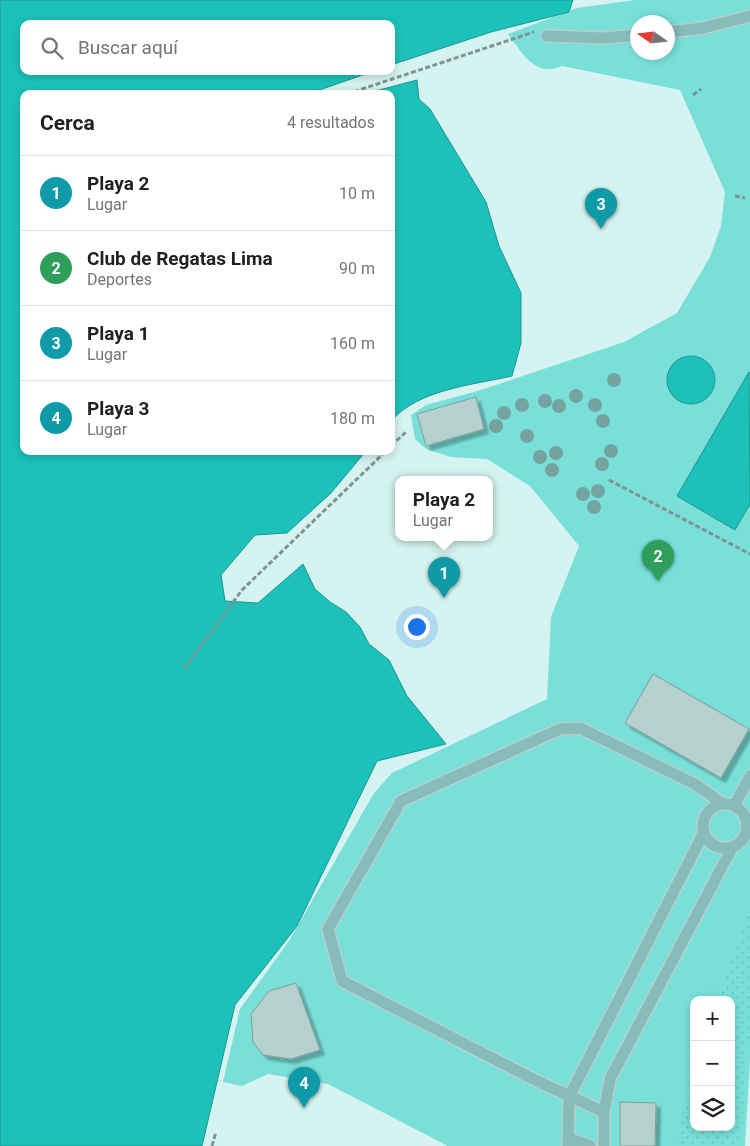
<!DOCTYPE html>
<html lang="es">
<head>
<meta charset="utf-8">
<style>
	:root { --surface:#fff; --page:#f6f6f6; --text:#202124; --muted:#757577; --line:#e0e0e0; --accent:#2563eb }
	body { margin:0; font-family:Roboto,sans-serif; background:var(--page); color:var(--text) }
	.controls { position:absolute; right:15px; bottom:15px; display:grid; overflow:hidden; border-radius:10px; box-shadow:0 2px 8px #0003 }
	.controls button { width:45px; height:45px; display:grid; place-items:center; padding:0; border:0; border-bottom:1px solid var(--line); background:var(--surface); color:var(--text); font:25px sans-serif }
	.compass { position:absolute; left:630px; top:15px; width:45px; height:45px; border-radius:50%; background:var(--surface); box-shadow:0 2px 8px #0003; rotate:284deg }
	.you { position:absolute; left:416px; top:626px; width:18px; height:18px; margin:-12px; border:4px solid #fff; border-radius:50%; background:#1a73e8; box-shadow:0 0 0 8px #1a73e833 }
	.badge { display:grid; place-items:center; width:32px; height:32px; border-radius:50%; background:var(--accent); color:#fff; font-size:16px; font-weight:700 }
	.pin { position:absolute; translate:-50% -41px; filter:drop-shadow(0 1px 2px #0008) }
	.pin::after { content:''; position:absolute; top:26px; width:18px; height:15px; background:inherit; clip-path:polygon(0 0,100% 0,50% 100%) }
	.popup { position:absolute; left:395px; top:476px; width:98px; height:65px; box-sizing:border-box; display:grid; place-content:center; border-radius:10px; background:var(--surface); filter:drop-shadow(0 1px 4px #0005); font-size:16px; white-space:nowrap; color:var(--muted) }
	.popup b { font-size:19px; color:var(--text) }
	.popup::after { content:''; position:absolute; left:50%; top:100%; margin-left:-10px; border:10px solid transparent; border-top-color:var(--surface) }
	.list { margin:0; padding:0; list-style:none }
	h2 { display:flex; justify-content:space-between; align-items:center; height:65px; margin:0; padding:0 20px; font-size:21px }
	h2 small { font-size:16px; font-weight:400; color:var(--muted) }
	.list li { display:grid; grid-template-columns:32px 1fr auto; gap:15px; align-items:center; box-sizing:border-box; height:75px; padding:0 20px; border-top:1px solid var(--line) }
	.list b { display:block; font-size:19px; white-space:nowrap }
	.list p { margin:0; font-size:16px; white-space:nowrap; color:var(--muted) }
	.list em { font-size:16px; font-style:normal; color:var(--muted) }
	.icon { flex:none; width:28px; height:28px; fill:none; stroke:currentColor; stroke-width:2; stroke-linecap:round; stroke-linejoin:round }
	.map { position:relative; flex:none; width:750px; height:1146px; overflow:hidden }
	.search { position:absolute; background:var(--surface); box-shadow:0 2px 8px #0003; left:20px; top:20px; width:375px; height:55px; display:flex; align-items:center; gap:12px; box-sizing:border-box; padding:0 18px; border-radius:10px; color:var(--muted); font-size:19px }
	.panel { position:absolute; background:var(--surface); box-shadow:0 2px 8px #0003; left:20px; top:90px; width:375px; height:365px; border-radius:10px }
	.map>svg:first-child { display:block }
	.grass { fill:#79e0d9; fill-rule:evenodd }
	.garden { fill:url(#garden-dots) }
	.water { fill:#1cc1ba; stroke:#1e9590 }
	.building { fill:#b4d1ce; stroke:#819d9a; filter:url(#shadow) }
	.lines { fill:none; stroke-linecap:round; stroke-linejoin:round }
	.lane-casing { stroke:#b5d0cd; stroke-width:14 }
	.path { stroke:#7f9492; stroke-width:3; stroke-dasharray:5 2.5; stroke-linecap:butt }
	.lane { stroke:#88bcb8; stroke-width:11 }
	.tree { fill:#75a3a0 }
</style>
</head>
<body>
<div class="map">
<svg width="750" height="1146" viewBox="0 0 750 1146">
	<defs>
		<pattern id="garden-dots" width="8" height="8" patternUnits="userSpaceOnUse" patternTransform="scale(1.25)"><rect width="8" height="8" fill="#79e0d9"/><path d="M2 2h.1M6 6h.1" fill="none" stroke="#68c0bb" stroke-width="1.8" stroke-linecap="round"/></pattern>
		<filter id="shadow"><feDropShadow dx="4.5" dy="4.5" stdDeviation="1" flood-color="#0004"/></filter>
	</defs>
	<rect width="100%" height="100%" fill="#d5f3f0"/>
	<path class="grass" d="M635,0H750V1060L745,1146H448L328,1084L268,1074L242,1086L223,1082L240,1009L289,941L374,793L392,773L547,699L551,617L579,546L530,486L487,459L451,457L426,449L415,439L411,415L426,405L481,390L624,342L677,313L710,257L721,226L725,192L680,90L562,66C535,78 522,53 508,34L577,8ZM638,22H668V52H638ZM694,1000H731V1127H694Z"/>
	<path class="garden" d="M750,905V1037L745,1058L741,1146H677L679,1124L694,1078V1127H731V1000H719Z"/>
	<path class="water" d="M0,0H573L569,12L491,32L391,65V24H24V71H374L308,94H24V451H366L331,493L287,533L255,535L221,575L225,601L258,603L303,564L315,589L330,602L346,612L360,627L369,644L389,660L407,696L446,744L377,761L297,926L235,1005L202,1146H0Z
		M417,80L419,99L430,109L486,202L499,246L521,293V343L512,376C473,385 419,389 391,421V94H364Z
		M667 380a24 24 0 1 1 48 0a24 24 0 1 1-48 0Z
		M749,372L750,504L735,530L677,496Z"/>
	<path class="building" d="M476,397L484,429L426,446L417,414Z
		M653,674L749,729L721,778L625,723Z
		M296,983L320,1050L291,1059L263,1055L253,1042L251,1014L269,991Z
		M620,1102L656,1103L655,1146H620Z"/>
	<g class="lines">
		<defs>
			<path id="lane" d="M668,32L703,28L750,16
				M547,36L603,38L638,35
				M703 826a22 22 0 1 1 44 0a22 22 0 1 1-44 0Z
				M734,806L750,776
				M604,1112L535,1080L342,981L328,929L401,801L560,729L580,728L695,784L723,804
				M568,1138L590,1146
				M568,1146L569,1097L704,832
				M604,1146V1112L610,1079L733,846"/>
		</defs>
		<use href="#lane" class="lane-casing"/>
		<path class="path" d="M347,94L534,32
			M693,95L701,89
			M735,196L745,198
			M391,446L407,431
			M609,480L750,554
			M184,669L242,590L386,451
			M212,1146L216,1132"/>
		<use href="#lane" class="lane"/>
	</g>
	<g class="tree">
		<circle cx="614" cy="380" r="7"/>
		<circle cx="576" cy="396" r="7"/>
		<circle cx="545" cy="401" r="7"/>
		<circle cx="522" cy="405" r="7"/>
		<circle cx="595" cy="405" r="7"/>
		<circle cx="559" cy="406" r="7"/>
		<circle cx="504" cy="413" r="7"/>
		<circle cx="603" cy="421" r="7"/>
		<circle cx="496" cy="426" r="7"/>
		<circle cx="527" cy="436" r="7"/>
		<circle cx="611" cy="451" r="7"/>
		<circle cx="556" cy="453" r="7"/>
		<circle cx="540" cy="457" r="7"/>
		<circle cx="602" cy="464" r="7"/>
		<circle cx="552" cy="470" r="7"/>
		<circle cx="598" cy="491" r="7"/>
		<circle cx="583" cy="494" r="7"/>
		<circle cx="594" cy="507" r="7"/>
	</g>
</svg>
<div class="controls">
<button>+</button>
<button>−</button>
<button><svg class="icon" aria-label="layers" viewBox="0 0 24 24"><path d="M12 4l9 5-9 5-9-5zM3 14l9 5 9-5"/></svg></button>
</div>
<svg class="compass" viewBox="-18 -18 36 36"><path d="M0-13l5 13h-10z" fill="#e53935"/><path d="M0 13l5-13h-10z" fill="#757577"/></svg>
<div class="you"></div>
<div class="pin badge" style="left:444px;top:598px;background:#0f9aa8">1</div>
<div class="popup"><b>Playa 2</b>Lugar</div>
<div class="pin badge" style="left:658px;top:581px;background:#2e9e5b">2</div>
<div class="pin badge" style="left:601px;top:229px;background:#0f9aa8">3</div>
<div class="pin badge" style="left:304px;top:1108px;background:#0f9aa8">4</div>
<div class="search"><svg class="icon" aria-label="search" viewBox="0 0 24 24"><circle cx="10" cy="10" r="6"/><path d="M15 15l6 6"/></svg>Buscar aquí</div>
<section class="panel">
<h2>Cerca<small>4 resultados</small></h2>
<ul class="list">
<li><span class="badge" style="background:#0f9aa8">1</span><div><b>Playa 2</b><p>Lugar</p></div><em>10 m</em></li>
<li><span class="badge" style="background:#2e9e5b">2</span><div><b>Club de Regatas Lima</b><p>Deportes</p></div><em>90 m</em></li>
<li><span class="badge" style="background:#0f9aa8">3</span><div><b>Playa 1</b><p>Lugar</p></div><em>160 m</em></li>
<li><span class="badge" style="background:#0f9aa8">4</span><div><b>Playa 3</b><p>Lugar</p></div><em>180 m</em></li>
</ul>
</section>
</div>
</body>
</html>
